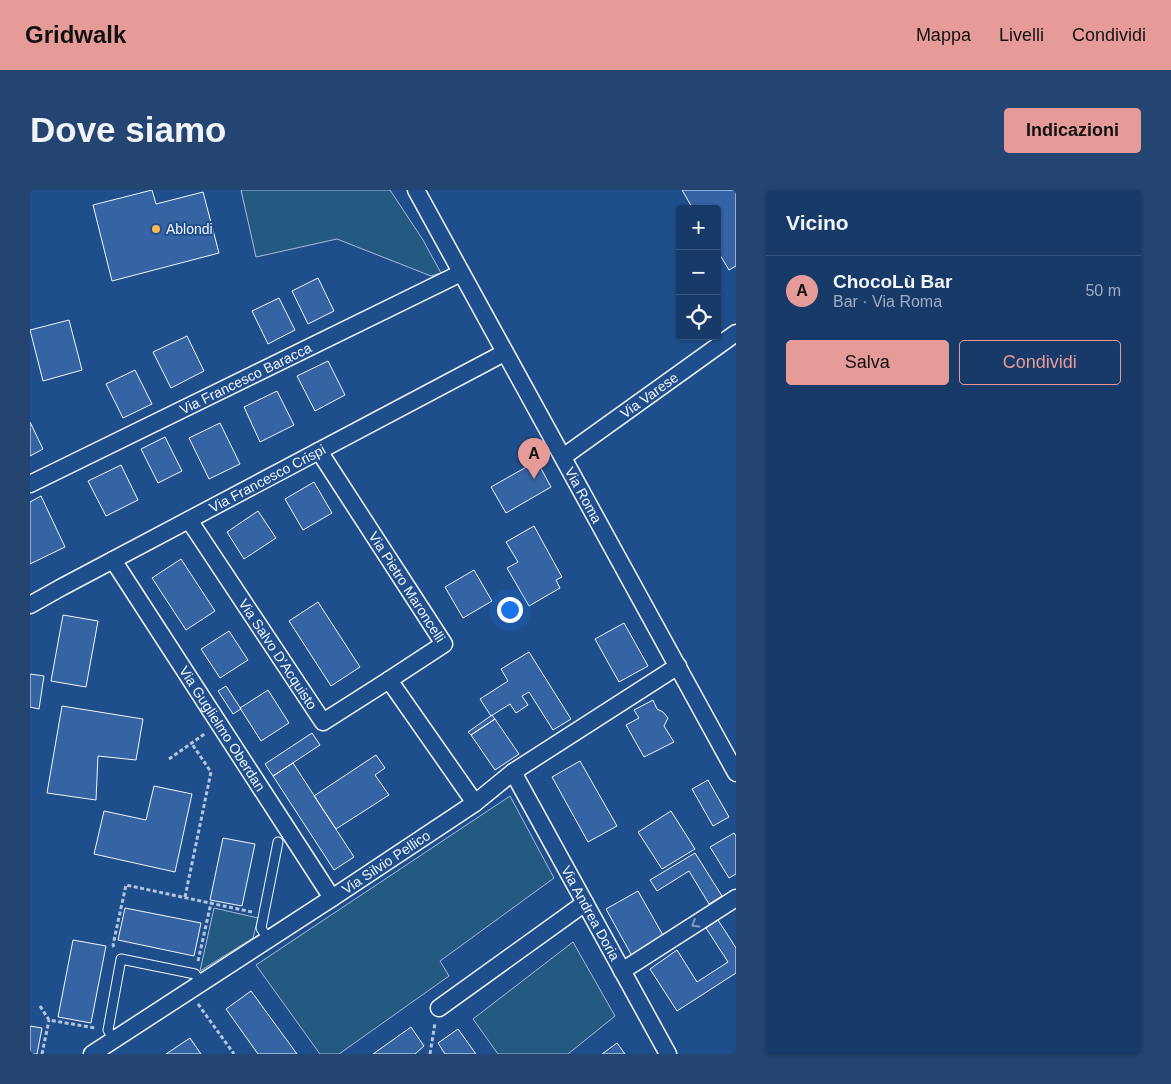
<!DOCTYPE html>
<html lang="it">
<head>
<meta charset="utf-8">
<style>
	:root { --surface:#173a69; --page:#244571; --text:#f1f3f6; --muted:#9eadc0; --line:#36547d; --accent:#e69b98 }
	body { margin:0; font-family:Arial,sans-serif; background:var(--page); color:var(--text) }
	.controls { position:absolute; right:15px; top:15px; display:grid; overflow:hidden; border-radius:5px; box-shadow:0 1px 4px #0004 }
	.controls button { width:45px; height:45px; display:grid; place-items:center; padding:0; border:0; border-bottom:1px solid var(--line); background:var(--surface); color:var(--text); font:25px sans-serif }
	.you { position:absolute; left:479px; top:419px; width:18px; height:18px; margin:-12px; border:4px solid #fff; border-radius:50%; background:#1a73e8; box-shadow:0 0 0 8px #1a73e833 }
	.badge { display:grid; place-items:center; width:32px; height:32px; border-radius:50%; background:var(--accent); color:#111; font-size:16px; font-weight:700 }
	.pin { position:absolute; translate:-50% -41px; filter:drop-shadow(0 1px 2px #0008) }
	.pin::after { content:''; position:absolute; top:26px; width:18px; height:15px; background:inherit; clip-path:polygon(0 0,100% 0,50% 100%) }
	.list { margin:0; padding:0; list-style:none }
	h2 { display:flex; justify-content:space-between; align-items:center; height:65px; margin:0; padding:0 20px; font-size:21px }
	h2 small { font-size:16px; font-weight:400; color:var(--muted) }
	.list li { display:grid; grid-template-columns:32px 1fr auto; gap:15px; align-items:center; box-sizing:border-box; height:70px; padding:0 20px; border-top:1px solid var(--line) }
	.list b { display:block; font-size:19px; white-space:nowrap }
	.list p { margin:0; font-size:16px; white-space:nowrap; color:var(--muted) }
	.list em { font-size:16px; font-style:normal; color:var(--muted) }
	.actions { display:flex; gap:10px; padding:15px 20px }
	.actions a { flex:1; padding:11px 0; border:1px solid var(--accent); border-radius:5px; text-align:center; font-size:18px; color:var(--accent) }
	.actions .main { background:var(--accent); color:#111 }
	.icon { flex:none; width:28px; height:28px; fill:none; stroke:currentColor; stroke-width:2; stroke-linecap:round; stroke-linejoin:round }
	.map { position:relative; flex:none; width:706px; height:864px; overflow:hidden; border-radius:5px }
	header { display:flex; align-items:center; gap:30px; box-sizing:border-box; height:70px; padding:0 25px; background:var(--accent); color:#111 }
	header strong { font-size:24px }
	nav { display:flex; gap:28px; margin-inline-start:auto; font-size:18px }
	.intro { display:flex; align-items:center; justify-content:space-between; box-sizing:border-box; height:120px; padding:0 30px }
	h1 { margin:0; font-size:35px }
	.button { padding:12px 22px; border-radius:5px; background:var(--accent); color:#111; font-size:18px; font-weight:700 }
	main { display:flex; gap:30px; padding:0 30px }
	aside { flex:1; background:var(--surface); border-radius:5px; box-shadow:0 1px 4px #0004 }
	.map>svg:first-child { display:block }
	.green { fill:#245a82; stroke:#a8bbd7 }
	.building { fill:#3563a3; stroke:#f2f6ff }
	.lines { fill:none; stroke-linecap:round; stroke-linejoin:round }
	.service-casing { stroke:#f2f6ff; stroke-width:11 }
	.minor-casing { stroke:#f2f6ff; stroke-width:19 }
	.path { stroke:#b3c4dc; stroke-width:3; stroke-dasharray:4 2.5; stroke-linecap:butt }
	.service { stroke:#1f4e8c; stroke-width:9 }
	.minor { stroke:#1f4e8c; stroke-width:16 }
	.oneway { stroke:#7e9ac0 }
	.poi-dot { fill:#ffb74d; stroke:#1f4e8c; stroke-width:2 }
	.labels { text-anchor:middle; stroke-width:4; stroke-linejoin:round; paint-order:stroke }
	.poi-label { font-size:14px; fill:#f2f6ff; stroke:#1f4e8c; text-anchor:start }
	.street-label { font-size:14px; fill:#f2f6ff; stroke:#1f4e8c }
</style>
</head>
<body>
<header>
<strong>Gridwalk</strong>
<nav><a>Mappa</a><a>Livelli</a><a>Condividi</a></nav>
</header>
<div class="intro"><h1>Dove siamo</h1><a class="button">Indicazioni</a></div>
<main>
<div class="map">
<svg width="706" height="864" viewBox="0 0 706 864">
	<rect width="100%" height="100%" fill="#1f4e8c"/>
	<path class="green" d="M211,0H360L393,50L411,83L401,86L307,49L226,67Z
		M480,606L524,688L410,771L419,786L309,864H290L226,775Z
		M184,718L228,728L223,748L170,781Z
		M543,752L585,826L538,864H468L443,829Z"/>
	<path class="building" d="M122,0L126,14L173,2L189,63L82,91L63,15Z
		M652,0H706V76L699,80L687,60V19H663Z
		M288,88L304,121L278,134L262,101Z
		M249,108L265,140L238,154L222,121Z
		M39,130L52,180L13,191L0,140Z
		M157,146L174,181L141,198L123,162Z
		M298,171L315,205L285,221L267,186Z
		M105,180L122,214L93,228L76,194Z
		M247,201L264,235L230,252L214,217Z
		M0,232L13,259L0,266Z
		M190,233L210,274L179,289L159,248Z
		M135,247L152,281L128,293L111,259Z
		M507,271L521,297L476,323L461,297Z
		M91,275L108,310L76,326L58,291Z
		M284,292L302,323L273,340L255,309Z
		M11,306L35,357L0,374V312Z
		M228,321L246,348L214,369L197,342Z
		M504,336L532,387L526,390L530,398L499,416L477,378L488,372L476,352Z
		M151,369L185,421L156,440L122,388Z
		M444,380L462,411L433,428L415,397Z
		M288,412L330,477L301,496L259,431Z
		M33,425L68,431L56,497L21,491Z
		M594,433L618,476L589,492L565,449Z
		M199,441L218,470L190,488L171,459Z
		M499,462L541,529L523,540L499,502L492,506L498,515L486,523L480,514L461,526L450,509L478,491L471,479Z
		M0,484L14,486L9,519L0,517Z
		M196,496L211,519L203,524L188,501Z
		M238,500L259,533L231,551L210,518Z
		M623,510L627,519L633,522L638,528L634,536L644,552L614,567L596,535L609,528L604,520Z
		M32,516L113,529L106,570L68,566L66,610L17,603Z
		M462,525L465,529L441,545L438,542Z
		M465,529L489,564L465,580L441,545Z
		M282,543L290,555L243,586L235,574Z
		M346,565L355,578L345,585L359,605L306,639L284,606Z
		M550,571L587,636L558,652L522,587Z
		M263,573L324,667L304,680L243,586Z
		M678,590L699,627L683,636L662,599Z
		M124,596L162,604L145,682L64,664L74,621L116,630Z
		M641,621L665,659L632,679L608,642Z
		M704,643L706,646V684L699,688L680,657Z
		M193,648L225,654L212,716L180,710Z
		M665,663L692,706L679,714L659,681L627,701L620,690Z
		M608,701L634,747L602,766L576,719Z
		M95,718L171,733L164,766L88,750Z
		M688,730L706,758V783L647,821L620,779L647,760L667,792L698,772L676,738Z
		M43,750L76,756L61,833L28,827Z
		M221,801L267,864H228L196,819Z
		M0,836L12,838L7,864H0Z
		M381,837L394,856L385,864H343Z
		M428,839L446,864H415L408,853Z
		M160,848L171,864H136Z
		M587,853L595,864H572Z"/>
	<g class="lines">
		<defs>
			<path id="service" d="M238,749L231,738L248,652
				M84,850L78,840L91,769L165,784L171,793"/>
			<g id="minor">
				<path id="s1" d="M386,0L706,583"/>
				<path id="s2" d="M289,261L414,454L359,490L445,613"/>
				<path id="s3" d="M533,267L706,143"/>
				<path id="s4" d="M0,294L431,83"/>
				<path id="s5" d="M159,330L293,532L359,490"/>
				<path id="s6" d="M83,370L302,708"/>
				<path id="s7" d="M0,415L32,397L474,163"/>
				<path id="s8" d="M483,582L638,864"/>
				<path d="M592,781L706,708"/>
				<path d="M409,818L555,713"/>
				<path id="s9" d="M62,864L302,708L445,613L483,582L648,476"/>
			</g>
		</defs>
		<use href="#service" class="service-casing"/>
		<use href="#minor" class="minor-casing"/>
		<path class="path" d="M139,569L176,543
			M155,707L181,582L162,554
			M84,757L83,755L96,695L222,722
			M168,771L181,713
			M168,814L204,864
			M10,816L19,830L65,838
			M12,864L19,830
			M400,864L405,833"/>
		<use href="#service" class="service"/>
		<use href="#minor" class="minor"/>
	</g>
	<defs><path id="oneway-chevron" d="M-2-3.5L2.5 0L-2 3.5" fill="none" stroke-width="1.6" stroke-linecap="round" stroke-linejoin="round" transform="scale(1.25)"/></defs>
	<use class="oneway" href="#oneway-chevron" transform="translate(665 734) rotate(148)"/>
	<circle class="poi-dot" cx="126" cy="39" r="5"/>
	<g class="labels">
		<g class="poi-label">
			<text x="136" y="44">Ablondi</text>
		</g>
		<g class="street-label">
			<text dy="5" stroke="none"><textPath href="#s4" startOffset="240">Via Francesco Baracca</textPath></text>
			<text dy="5" stroke="none"><textPath href="#s3" startOffset="106">Via Varese</textPath></text>
			<text dy="5" stroke="none"><textPath href="#s7" startOffset="269">Via Francesco Crispi</textPath></text>
			<text dy="5" stroke="none"><textPath href="#s1" startOffset="348">Via Roma</textPath></text>
			<text dy="5" stroke="none"><textPath href="#s2" startOffset="162">Via Pietro Maroncelli</textPath></text>
			<text dy="5" stroke="none"><textPath href="#s5" startOffset="161">Via Salvo D'Acquisto</textPath></text>
			<text dy="5" stroke="none"><textPath href="#s6" startOffset="201">Via Guglielmo Oberdan</textPath></text>
			<text dy="5" stroke="none"><textPath href="#s9" startOffset="351">Via Silvio Pellico</textPath></text>
			<text dy="5" stroke="none"><textPath href="#s8" startOffset="161">Via Andrea Doria</textPath></text>
		</g>
	</g>
</svg>
<div class="controls">
<button>+</button>
<button>−</button>
<button><svg class="icon" aria-label="locate" viewBox="0 0 24 24"><circle cx="12" cy="12" r="6"/><path d="M12 2v4M12 18v4M2 12h4M18 12h4"/></svg></button>
</div>
<div class="you"></div>
<div class="pin badge" style="left:504px;top:289px">A</div>
</div>
<aside>
<h2>Vicino<small></small></h2>
<ul class="list">
<li><span class="badge">A</span><div><b>ChocoLù Bar</b><p>Bar · Via Roma</p></div><em>50 m</em></li>
</ul>
<div class="actions"><a class="main">Salva</a><a>Condividi</a></div>
</aside>
</main>
</body>
</html>
